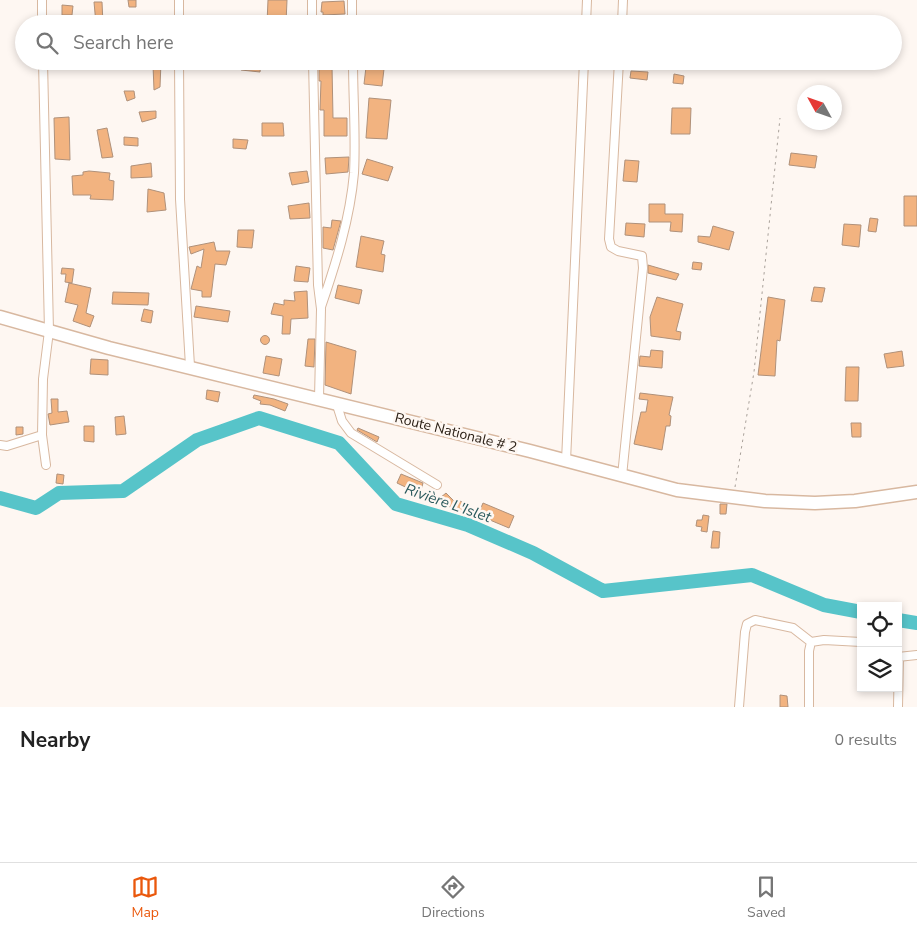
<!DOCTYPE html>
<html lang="en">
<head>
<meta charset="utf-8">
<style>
	:root { --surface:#fff; --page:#f2f2f2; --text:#222; --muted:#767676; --line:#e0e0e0; --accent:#ea580c }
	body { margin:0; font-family:"Nunito Sans",sans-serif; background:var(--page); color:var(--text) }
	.controls { position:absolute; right:15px; bottom:15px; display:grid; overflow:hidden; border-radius:0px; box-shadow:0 2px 8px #0003 }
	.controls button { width:45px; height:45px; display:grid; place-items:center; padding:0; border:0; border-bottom:1px solid var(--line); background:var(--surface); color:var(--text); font:25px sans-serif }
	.compass { position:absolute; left:797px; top:85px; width:45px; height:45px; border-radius:50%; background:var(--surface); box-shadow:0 2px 8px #0003; rotate:310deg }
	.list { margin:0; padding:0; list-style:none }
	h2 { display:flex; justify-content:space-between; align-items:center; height:65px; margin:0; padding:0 20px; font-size:21px }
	h2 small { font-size:16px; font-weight:400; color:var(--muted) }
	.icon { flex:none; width:28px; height:28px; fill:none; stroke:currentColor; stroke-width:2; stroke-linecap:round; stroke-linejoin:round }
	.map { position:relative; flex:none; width:917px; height:707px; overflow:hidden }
	.search { position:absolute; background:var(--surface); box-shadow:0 2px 8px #0003; left:15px; right:15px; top:15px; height:55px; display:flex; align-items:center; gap:12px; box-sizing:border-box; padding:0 18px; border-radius:28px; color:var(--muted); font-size:19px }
	.sheet { height:155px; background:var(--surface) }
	nav { display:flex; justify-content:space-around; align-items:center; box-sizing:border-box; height:70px; border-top:1px solid var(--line); background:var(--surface); font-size:14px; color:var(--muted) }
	nav a { display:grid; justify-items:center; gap:2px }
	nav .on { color:var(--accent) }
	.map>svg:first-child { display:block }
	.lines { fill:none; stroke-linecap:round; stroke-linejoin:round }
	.river { stroke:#57c4c9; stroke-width:14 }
	.building { fill:#f2b380; stroke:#b0917a }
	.minor-casing { stroke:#d8b8a0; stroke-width:10 }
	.primary-casing { stroke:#d8b8a0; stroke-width:15 }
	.path { stroke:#a9a19a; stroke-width:1; stroke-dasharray:2.5 4; stroke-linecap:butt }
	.minor { stroke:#fff; stroke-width:8 }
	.primary { stroke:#fff; stroke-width:12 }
	.labels { text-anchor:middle; stroke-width:5; stroke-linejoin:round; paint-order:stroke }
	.street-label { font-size:14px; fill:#2c2117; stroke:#fef7f2 }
	.water-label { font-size:15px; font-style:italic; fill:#2a595c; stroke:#fef7f2 }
</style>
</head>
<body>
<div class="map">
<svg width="917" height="707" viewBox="0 0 917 707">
	<rect width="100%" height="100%" fill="#fef7f2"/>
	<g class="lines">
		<path class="river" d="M0,498L36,508L59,493L123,491L197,440L259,418L339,443L396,504L468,525L533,553L603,591L752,575L824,605L861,612
			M898,620L917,623"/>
	</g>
	<path class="building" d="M128,0H136V7H129Z
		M268,0H287L286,23H267Z
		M344,1L345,14L323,15V12H321L322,2Z
		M94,2H102L103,24H96Z
		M62,5L73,6L72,15H62Z
		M242,61H261L260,72L241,70Z
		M319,61H327V66H332L333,118H347V136H324V110H320L321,81H319Z
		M161,62L160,87L154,90L153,65Z
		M366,67L384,69L382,86L364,84Z
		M631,71L648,72L647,80L630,78Z
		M674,74L684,76L683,84L673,83Z
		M124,91H134L135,98L127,101Z
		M369,98L391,100L387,139L366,138Z
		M672,108H691L690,134H671Z
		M156,111V118L142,122L139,112Z
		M69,117L70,160L55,159L54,118Z
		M262,123H283L284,136H262Z
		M107,128L113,157L102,158L97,130Z
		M124,137L138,138V146L124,145Z
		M233,139L248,140L246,149L233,148Z
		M791,153L817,156L815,168L789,165Z
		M349,157L348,172L326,174L325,158Z
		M367,159L393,167L388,181L362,174Z
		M625,160L639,161L637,182L623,181Z
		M151,163L152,177L131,178V166Z
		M89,171L110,173L109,180L114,181L113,200L90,199L91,195H73L72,176L83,175V172Z
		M307,171L309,182L292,185L289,173Z
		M148,189L164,193L166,210L147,212Z
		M904,196H917V226H904Z
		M309,203L310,218L290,219L288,206Z
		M649,204H665V214H683L682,232L670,231L671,222H649Z
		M870,218L878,219L876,232L868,231Z
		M332,220L341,221L333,250L323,248V227L331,228Z
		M626,223L645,224L644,237L625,235Z
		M844,224L861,225L859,247L842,245Z
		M713,226L734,232L729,250L698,242V236L710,237Z
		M238,230H254L252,248L237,247Z
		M361,236L384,241L381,254L385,255L383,272L356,267Z
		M214,242L216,251H230L226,265L215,264L211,297H202V291L191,289L197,266L201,268L204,249L191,254L189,247Z
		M693,262L702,263L701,270L692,269Z
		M648,265L679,274L676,280L648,273Z
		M296,266L310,268L308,282L294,281Z
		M62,268L74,269L72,283L65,282L66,274H61Z
		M69,283L91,288L86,313L94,316L90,327L73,321L78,305L65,302Z
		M338,285L362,290L359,304L335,298Z
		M814,287L825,288L822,302L811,301Z
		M307,291L308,318L291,319L290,334H282L283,316L271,314L274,303L284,305V300L295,301L294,292Z
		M113,292L149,293L148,305L112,304Z
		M657,297L683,304L676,331L681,332L680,340L651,336L650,317Z
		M768,297L785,300L780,341L777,340L775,376L758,375Z
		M196,306L230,311L228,322L194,317Z
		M144,309L153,311L151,323L141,321Z
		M260.5 340a4.5 4.5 0 1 1 9 0a4.5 4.5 0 1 1-9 0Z
		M308,339H315L314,367L305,366Z
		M326,342L356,351L351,394L325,385Z
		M651,350L663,351L662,368L639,366L640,356L650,357Z
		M902,351L904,366L887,368L884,354Z
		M266,356L282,359L279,376L263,373Z
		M91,359L108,360V375L90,374Z
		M846,367H859L858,401H845Z
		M207,390L220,392L218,402L206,399Z
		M640,393L673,397L669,415L671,416L670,426H666L662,450L634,444L641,412H646L648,400L639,399Z
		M254,395L274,399L288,404L285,411L270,405L260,404L261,401L253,398Z
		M51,399H58V412L67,411L69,422L50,425L48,414L52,413Z
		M124,416L126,434L116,435L115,417Z
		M851,423H861V437H852Z
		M84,426H94V442L84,441Z
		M16,427H23V434L16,435Z
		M358,428L379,437L377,442L357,430Z
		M57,474L64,475L63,484L56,483Z
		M401,474L423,483L420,494L397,483Z
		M446,493L456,503L458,500L466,504L463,511L465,514L446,505L440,498Z
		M483,503L514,516L509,528L478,515Z
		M720,504H727L726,514H720Z
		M703,515L709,516L707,532L701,531L702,527L696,526L697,520H702Z
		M713,531L720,532L719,548H711Z
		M780,695L787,696L788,707H780Z"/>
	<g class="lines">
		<defs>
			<path id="minor" d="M42,0V24
				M179,0V24
				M312,0V24
				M352,0V24
				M586,24L587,0
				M622,24L623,0
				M43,61L49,331L43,379L42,435L46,465
				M179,61L180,199L190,366
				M313,61L318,285L321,309L319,398
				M619,61L609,239L611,247L618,251L642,256L643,268L622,476
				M321,307C336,263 350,219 354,173C356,136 353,98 353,61
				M336,402L342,421L351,433L437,485
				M0,445L7,446L42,435
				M566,461L584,61
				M898,657L917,655
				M739,707L745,632L747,624L755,620L793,628L811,642L824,640L861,642
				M809,707V651L811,642
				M898,707L899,657"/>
			<path id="primary" d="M0,317L109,348L530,451L677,490L765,501L815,503L855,501L917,492"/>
		</defs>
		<use href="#minor" class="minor-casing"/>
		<use href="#primary" class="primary-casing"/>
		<path class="path" d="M735,487L754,372L780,118"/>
		<use href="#minor" class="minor"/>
		<use href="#primary" class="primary"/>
	</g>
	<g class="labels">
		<g class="street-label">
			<text transform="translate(456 432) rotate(14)" y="5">Route Nationale # 2</text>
		</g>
		<g class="water-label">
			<text transform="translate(448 503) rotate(19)" y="5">Rivière L'Islet</text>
		</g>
	</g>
</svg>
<div class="controls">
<button><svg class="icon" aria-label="locate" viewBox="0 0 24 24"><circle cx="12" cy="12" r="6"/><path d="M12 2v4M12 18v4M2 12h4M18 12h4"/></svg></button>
<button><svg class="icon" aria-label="layers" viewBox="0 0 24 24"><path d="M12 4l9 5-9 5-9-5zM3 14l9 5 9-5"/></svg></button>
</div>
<svg class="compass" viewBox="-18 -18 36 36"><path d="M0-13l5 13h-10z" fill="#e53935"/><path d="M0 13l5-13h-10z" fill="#767676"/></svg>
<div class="search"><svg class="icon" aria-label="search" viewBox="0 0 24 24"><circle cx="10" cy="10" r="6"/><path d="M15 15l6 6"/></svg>Search here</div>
</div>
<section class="sheet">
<h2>Nearby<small>0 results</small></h2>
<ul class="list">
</ul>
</section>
<nav>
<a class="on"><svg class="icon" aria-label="map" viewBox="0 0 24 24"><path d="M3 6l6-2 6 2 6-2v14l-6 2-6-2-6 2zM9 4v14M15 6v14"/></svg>Map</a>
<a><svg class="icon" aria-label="directions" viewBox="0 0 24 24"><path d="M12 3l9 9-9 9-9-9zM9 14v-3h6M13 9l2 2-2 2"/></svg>Directions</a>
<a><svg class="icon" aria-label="saved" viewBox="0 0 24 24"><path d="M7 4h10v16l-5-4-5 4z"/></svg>Saved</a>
</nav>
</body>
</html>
